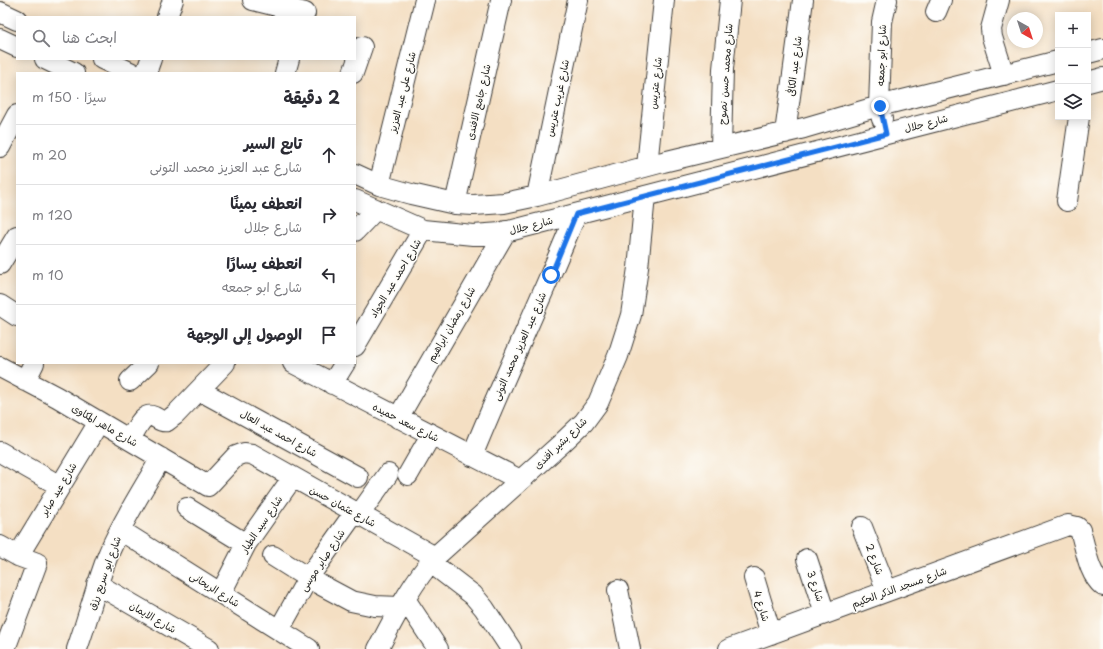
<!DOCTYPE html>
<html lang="ar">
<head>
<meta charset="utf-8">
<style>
	:root { --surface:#fff; --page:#f2f2f3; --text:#2b2b33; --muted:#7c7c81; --line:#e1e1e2 }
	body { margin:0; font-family:"Playpen Sans","Playpen Sans Arabic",sans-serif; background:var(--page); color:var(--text); direction:rtl }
	.controls { position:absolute; right:12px; top:12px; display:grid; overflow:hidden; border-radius:0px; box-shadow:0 2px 10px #0003 }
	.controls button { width:36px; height:36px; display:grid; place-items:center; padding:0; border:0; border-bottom:1px solid var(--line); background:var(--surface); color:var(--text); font:20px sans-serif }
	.compass { position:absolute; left:1007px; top:12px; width:36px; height:36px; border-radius:50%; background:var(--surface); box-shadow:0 2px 10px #0003; rotate:141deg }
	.stop { position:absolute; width:12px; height:12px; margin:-9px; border:3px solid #1a73e8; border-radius:50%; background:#fff }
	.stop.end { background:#1a73e8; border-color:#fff; box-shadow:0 1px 4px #0008 }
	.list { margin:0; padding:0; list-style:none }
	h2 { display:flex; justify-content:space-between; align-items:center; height:52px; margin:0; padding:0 16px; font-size:17px }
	h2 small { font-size:13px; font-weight:400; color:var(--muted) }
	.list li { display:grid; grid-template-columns:26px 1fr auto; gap:12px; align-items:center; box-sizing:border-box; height:60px; padding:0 16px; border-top:1px solid var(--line) }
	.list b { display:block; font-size:15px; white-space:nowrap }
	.list p { margin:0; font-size:13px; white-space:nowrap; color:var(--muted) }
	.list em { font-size:13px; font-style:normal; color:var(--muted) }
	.icon { flex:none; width:22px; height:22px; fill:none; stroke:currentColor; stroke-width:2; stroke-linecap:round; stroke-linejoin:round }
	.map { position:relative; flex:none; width:1103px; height:649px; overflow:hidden; direction:ltr }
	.search { position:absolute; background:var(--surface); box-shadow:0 2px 10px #0003; left:16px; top:16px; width:340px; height:44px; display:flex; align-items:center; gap:10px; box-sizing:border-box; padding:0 14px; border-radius:0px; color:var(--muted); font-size:15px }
	.panel { position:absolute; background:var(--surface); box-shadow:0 2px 10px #0003; left:16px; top:72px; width:340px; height:292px; border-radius:0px; direction:rtl }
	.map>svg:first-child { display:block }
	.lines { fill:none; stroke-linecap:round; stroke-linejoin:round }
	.street-casing { stroke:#3c3935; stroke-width:22 }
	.street { stroke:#fff; stroke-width:20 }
	.route { stroke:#1a73e8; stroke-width:5 }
	.labels { text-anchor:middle; stroke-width:3; stroke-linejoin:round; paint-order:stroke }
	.street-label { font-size:10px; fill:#1c1c1c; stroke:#fdfcf7 }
</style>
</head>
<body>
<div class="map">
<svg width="1103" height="649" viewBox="0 0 1103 649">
	<rect width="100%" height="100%" fill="#fdfcf7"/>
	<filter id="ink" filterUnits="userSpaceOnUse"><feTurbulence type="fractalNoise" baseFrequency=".025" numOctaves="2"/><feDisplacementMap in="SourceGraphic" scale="8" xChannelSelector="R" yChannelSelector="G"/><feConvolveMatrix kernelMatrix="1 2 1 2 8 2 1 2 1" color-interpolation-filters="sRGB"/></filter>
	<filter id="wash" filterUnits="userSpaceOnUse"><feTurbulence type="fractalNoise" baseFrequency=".012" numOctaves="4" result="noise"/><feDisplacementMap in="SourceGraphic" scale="16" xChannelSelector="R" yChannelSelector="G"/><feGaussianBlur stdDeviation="0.9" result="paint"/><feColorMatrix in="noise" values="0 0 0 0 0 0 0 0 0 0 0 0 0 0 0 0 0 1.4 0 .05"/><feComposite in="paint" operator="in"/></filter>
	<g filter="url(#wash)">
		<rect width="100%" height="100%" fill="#f4dfc3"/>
	</g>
	<g filter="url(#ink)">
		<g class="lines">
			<defs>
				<path id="street" d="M253,0L305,13
					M999,0L991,29L992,37L1004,75
					M0,12L17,20
					M936,12L941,0
					M167,17L173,0
					M0,39L17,47
					M1088,53L1103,49
					M45,59L74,73
					M102,59L132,73
					M146,73L151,59
					M285,73L289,59
					M353,73L362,47
					M1088,82L1103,78
					M882,119L879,106L882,22L887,0
					M785,133L803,0
					M0,147L17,115
					M721,148L723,69L730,0
					M647,166L664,0
					M355,174L379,185L411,194L455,204L474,205L504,203L537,196L663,162L804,128L879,106L1058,61
					M379,185L425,0
					M537,196L578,0
					M355,200L423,230L473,235L501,233L1058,90
					M1067,201L1079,117
					M455,204L501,0
					M355,231L376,209
					M0,264L17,236
					M0,305L17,316
					M355,346L423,230
					M293,363L520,480
					M0,367L57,397L208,486L236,456L244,453L252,454L435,557
					M25,381L34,363
					M130,381L149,363
					M332,384L345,363
					M199,390L358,477
					M398,418L506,231
					M130,440C134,433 138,423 144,418C154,410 158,424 167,421C170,419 172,417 175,415L225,363
					M0,452L60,486
					M472,456C505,375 543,295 576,214
					M408,475L431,435
					M187,508L246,544
					M359,515L388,474
					M862,527L887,591
					M120,530L309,649
					M0,546L18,556L37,563L5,649
					M18,556L99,422
					M273,556L308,578L351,601L375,606L400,607
					M807,559L825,614
					M430,562L473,595L484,608L511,649
					M754,578L771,634
					M97,584L209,649
					M618,590L630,649
					M221,593L246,544L293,477
					M405,599L438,649
					M279,630L308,578L355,512
					M77,649C88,618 96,586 108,555C122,521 143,490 161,458
					M378,649C395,617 411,584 435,557L562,443L584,422L598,403L618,356L631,315L638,268L645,196
					M729,649L1068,525L1077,527L1080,530C1086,549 1088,573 1103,586"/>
			</defs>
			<use href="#street" class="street-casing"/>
			<use href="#street" class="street"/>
		</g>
	</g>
	<g class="lines" filter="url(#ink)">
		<path class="route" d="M551,275L576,214L886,134L880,106"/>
	</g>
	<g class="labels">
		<g class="street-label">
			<text transform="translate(881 55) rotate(-88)" y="4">شارع ابو جمعه</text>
			<text transform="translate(794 66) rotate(-83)" y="4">شارع عبد الكافى</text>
			<text transform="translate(725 74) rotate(-86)" y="4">شارع محمد حسن نصوح</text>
			<text transform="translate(655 83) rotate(-84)" y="4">شارع عتريس</text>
			<text transform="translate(402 92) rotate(-76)" y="4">شارع على عبد العزيز</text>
			<text transform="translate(557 98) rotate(-78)" y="4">شارع غريب عتريس</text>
			<text transform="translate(478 102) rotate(-77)" y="4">شارع جامع الافندى</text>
			<text transform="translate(926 123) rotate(-14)" y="4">شارع جلال</text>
			<text transform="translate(531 225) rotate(-14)" y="4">شارع جلال</text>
			<text transform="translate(395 278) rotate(-59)" y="4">شارع احمد عبد الجواد</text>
			<text transform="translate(451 324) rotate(-60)" y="4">شارع رمضان ابراهيم</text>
			<text transform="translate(519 346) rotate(-66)" y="4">شارع عبد العزيز محمد التونى</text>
			<text transform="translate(406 422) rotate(27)" y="4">شارع سعد حميده</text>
			<text transform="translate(105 425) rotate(30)" y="4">شارع ماهر المكاوى</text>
			<text transform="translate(279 433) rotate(29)" y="4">شارع احمد عبد العال</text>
			<text transform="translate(560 443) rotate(-44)" y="4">شارع بشير افندى</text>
			<text transform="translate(58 489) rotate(-59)" y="4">شارع عيد صابر</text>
			<text transform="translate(343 506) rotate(29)" y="4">شارع عثمان حسن</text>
			<text transform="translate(261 524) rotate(-56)" y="4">شارع سيد الطيار</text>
			<text transform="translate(875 559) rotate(69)" y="4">شارع 2</text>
			<text transform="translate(322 560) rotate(-56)" y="4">شارع صابر موسى</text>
			<text transform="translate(104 573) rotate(-70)" y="4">شارع ابو سريع رزق</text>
			<text transform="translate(816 586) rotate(71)" y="4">شارع 3</text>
			<text transform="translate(899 587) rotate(-20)" y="4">شارع مسجد الذكر الحكيم</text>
			<text transform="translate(215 589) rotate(32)" y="4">شارع الريحانى</text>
			<text transform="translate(762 606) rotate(73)" y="4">شارع 4</text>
			<text transform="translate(153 617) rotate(30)" y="4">شارع الايمان</text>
		</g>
	</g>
</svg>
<div class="controls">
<button>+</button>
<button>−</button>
<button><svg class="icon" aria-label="layers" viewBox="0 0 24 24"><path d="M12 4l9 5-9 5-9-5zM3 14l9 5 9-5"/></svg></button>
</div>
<svg class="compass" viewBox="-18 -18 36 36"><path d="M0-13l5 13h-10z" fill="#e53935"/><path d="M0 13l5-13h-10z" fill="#7c7c81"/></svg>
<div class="stop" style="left:551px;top:275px"></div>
<div class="stop end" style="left:880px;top:106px"></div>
<div class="search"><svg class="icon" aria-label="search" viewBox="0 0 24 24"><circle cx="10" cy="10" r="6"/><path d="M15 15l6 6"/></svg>ابحث هنا</div>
<section class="panel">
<h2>2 دقيقة<small>سيرًا · 150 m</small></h2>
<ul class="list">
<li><svg class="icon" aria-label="ahead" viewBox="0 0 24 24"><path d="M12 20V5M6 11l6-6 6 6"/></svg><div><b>تابع السير</b><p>شارع عبد العزيز محمد التونى</p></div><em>20 m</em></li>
<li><svg class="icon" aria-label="right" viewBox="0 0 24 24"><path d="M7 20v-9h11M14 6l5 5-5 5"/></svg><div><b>انعطف يمينًا</b><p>شارع جلال</p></div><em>120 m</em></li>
<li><svg class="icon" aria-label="left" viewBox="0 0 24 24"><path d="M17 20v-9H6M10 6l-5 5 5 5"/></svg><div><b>انعطف يسارًا</b><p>شارع ابو جمعه</p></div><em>10 m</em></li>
<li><svg class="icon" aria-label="arrive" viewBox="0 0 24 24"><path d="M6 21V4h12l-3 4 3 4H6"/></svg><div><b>الوصول إلى الوجهة</b></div></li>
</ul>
</section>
</div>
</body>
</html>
